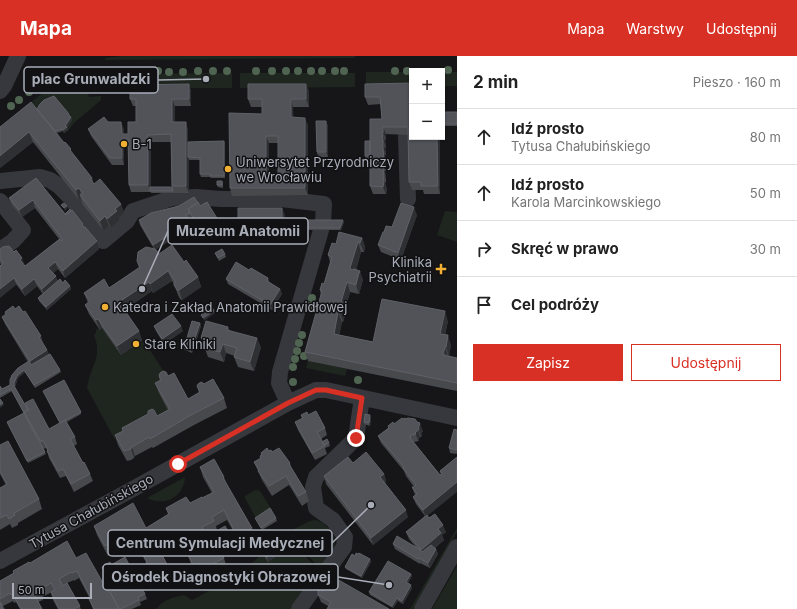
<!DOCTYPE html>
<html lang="pl">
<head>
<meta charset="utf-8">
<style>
	:root { --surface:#fff; --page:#f2f2f2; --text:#222; --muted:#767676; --line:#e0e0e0; --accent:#d93025 }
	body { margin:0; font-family:Inter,sans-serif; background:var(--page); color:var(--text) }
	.controls { position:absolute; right:12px; top:12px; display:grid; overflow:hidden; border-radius:0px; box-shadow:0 1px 3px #0004 }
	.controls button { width:36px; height:36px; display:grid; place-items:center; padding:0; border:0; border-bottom:1px solid var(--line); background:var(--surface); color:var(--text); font:20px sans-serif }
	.scale { position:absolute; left:12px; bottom:10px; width:80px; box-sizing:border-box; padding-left:4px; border:2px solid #a8adb8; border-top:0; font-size:11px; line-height:14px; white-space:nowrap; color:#a8adb8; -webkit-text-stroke:3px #111113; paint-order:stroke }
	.stop { position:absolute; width:12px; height:12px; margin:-9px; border:3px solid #d93025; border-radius:50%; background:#fff }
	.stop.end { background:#d93025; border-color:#fff; box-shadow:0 1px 4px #0008 }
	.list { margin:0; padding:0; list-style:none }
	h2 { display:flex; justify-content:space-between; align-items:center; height:52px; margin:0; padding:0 16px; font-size:17px }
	h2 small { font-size:13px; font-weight:400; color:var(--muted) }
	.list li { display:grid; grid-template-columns:26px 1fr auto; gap:12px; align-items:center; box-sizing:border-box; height:56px; padding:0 16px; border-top:1px solid var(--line) }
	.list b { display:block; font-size:15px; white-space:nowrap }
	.list p { margin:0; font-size:13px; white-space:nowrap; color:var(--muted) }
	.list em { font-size:13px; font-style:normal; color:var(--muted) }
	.actions { display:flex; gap:8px; padding:12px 16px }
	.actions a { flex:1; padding:9px 0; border:1px solid var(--accent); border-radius:0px; text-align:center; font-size:14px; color:var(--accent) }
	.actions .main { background:var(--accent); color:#fff }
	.icon { flex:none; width:22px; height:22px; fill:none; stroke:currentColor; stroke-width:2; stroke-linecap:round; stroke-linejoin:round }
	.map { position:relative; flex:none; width:457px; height:553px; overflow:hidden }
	header { display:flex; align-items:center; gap:24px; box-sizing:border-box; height:56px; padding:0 20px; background:var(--accent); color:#fff }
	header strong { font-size:19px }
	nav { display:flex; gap:22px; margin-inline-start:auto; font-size:14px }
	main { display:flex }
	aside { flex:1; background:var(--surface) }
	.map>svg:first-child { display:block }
	.green { fill:#1e261f }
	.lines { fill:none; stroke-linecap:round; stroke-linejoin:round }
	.minor { stroke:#37383d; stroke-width:16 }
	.tree { fill:#506452 }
	.wall { fill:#47494d; fill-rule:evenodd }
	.shaded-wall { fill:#2f3033 }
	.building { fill:#525359; stroke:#5f6168; fill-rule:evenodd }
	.route { stroke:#d93025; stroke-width:5 }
	.poi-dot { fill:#f2b134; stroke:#111113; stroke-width:1.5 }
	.labels { text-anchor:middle; stroke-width:3; stroke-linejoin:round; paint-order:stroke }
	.poi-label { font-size:13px; fill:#a8adb8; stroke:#111113; text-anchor:start }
	.street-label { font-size:13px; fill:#a8adb8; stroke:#111113 }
	.leader { fill:none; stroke:#a8adb8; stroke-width:1.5 }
	.callout-dot { fill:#a8adb8; stroke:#111113; stroke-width:1.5 }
	.callout { fill:#111113; stroke:#a8adb8; stroke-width:1.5 }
	.callout-label { font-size:14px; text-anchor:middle; font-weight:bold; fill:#a8adb8 }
</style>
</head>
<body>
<header>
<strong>Mapa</strong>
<nav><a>Mapa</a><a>Warstwy</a><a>Udostępnij</a></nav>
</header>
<main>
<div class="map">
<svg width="457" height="553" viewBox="0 0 457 553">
	<rect width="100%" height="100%" fill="#161618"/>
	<path class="green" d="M122,0H355V2L105,4V2Z
		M111,12L114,15V33H87L89,41L101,40V44L74,67L68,75L66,72L70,65L39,54L24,53L26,50L74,13Z
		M366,16H412V30L366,31Z
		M442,16H457V30H442Z
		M232,17V32H123V18Z
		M240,17H355V31L240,32Z
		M445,155L457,156V186L437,179Z
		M99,272L101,274L103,273L121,299L144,285L170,325L171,355L119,388L114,382L87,332L89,322L96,303L97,298V289L94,279L96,277V274Z
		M308,305L347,313L345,320L306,312Z
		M185,421C184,441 165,451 147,442Z
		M255,434H257L260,435L272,454L257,464L245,442V440Z
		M315,464C321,465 326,469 330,474C342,489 329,501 320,513L290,479V475L310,465Z
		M457,472V476L413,553H410Z
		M285,478L319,515L291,553H156C164,543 172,542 184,539L192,544L237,520L244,514Z
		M457,510V553H432Z"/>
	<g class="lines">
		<path class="minor" d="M0,35L4,30L18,0
			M406,81L408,143
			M0,125L40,121L50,124L59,130L69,140L103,185L127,165L133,155L172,142L196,141L221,143H281L324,148L323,166
			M0,145L23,174L13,185L0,194
			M288,347L279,327L280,316L321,174
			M0,505L131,434L288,347L316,334H326L457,362
			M299,553L344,491L345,481L333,464L316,452L313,431L316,421L356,382L362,342
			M422,553L457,491"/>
	</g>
	<g class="tree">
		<circle cx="448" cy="14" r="4"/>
		<circle cx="158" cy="15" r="4"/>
		<circle cx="198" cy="15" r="4"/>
		<circle cx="213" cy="15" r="4"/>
		<circle cx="227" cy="15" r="4"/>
		<circle cx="256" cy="15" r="4"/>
		<circle cx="272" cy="15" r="4"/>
		<circle cx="286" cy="15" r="4"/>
		<circle cx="298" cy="15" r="4"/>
		<circle cx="311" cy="15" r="4"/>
		<circle cx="322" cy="15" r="4"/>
		<circle cx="335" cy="15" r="4"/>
		<circle cx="344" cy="15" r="4"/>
		<circle cx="395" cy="15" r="4"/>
		<circle cx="407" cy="15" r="4"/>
		<circle cx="169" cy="16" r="4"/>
		<circle cx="183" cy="16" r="4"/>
		<circle cx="29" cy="36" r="4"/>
		<circle cx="19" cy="44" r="4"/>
		<circle cx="11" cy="50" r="4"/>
		<circle cx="312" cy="242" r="4"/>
		<circle cx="310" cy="250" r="4"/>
		<circle cx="302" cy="279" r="4"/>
		<circle cx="299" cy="287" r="4"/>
		<circle cx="297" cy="295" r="4"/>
		<circle cx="304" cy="300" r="4"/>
		<circle cx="295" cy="303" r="4"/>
		<circle cx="293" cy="311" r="4"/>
		<circle cx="358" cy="324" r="4"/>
		<circle cx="293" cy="326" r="4"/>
	</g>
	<path class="wall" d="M412,27V81H440V138H424L423,134H412L409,126L408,79L386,78V84H385L386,92H385L386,99H385L386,112H385L386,115H385L386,123V126H385L387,134L386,138H373L370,130V103H366L365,100L370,85L382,63L381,48L368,49L365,41Z
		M189,28L191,36V50H175V66L188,73V86L224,85L225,88V110H230L262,58V51H251L248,43L309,35V51H293V61L308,69V139L232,140L230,132V116H225V122H211L210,121H201L200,118V104H189V103V137H151V136H131L129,129L128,90H124V109H112L91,80L88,73L108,66L124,73V78H128L136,66V50H133L130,43ZM151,86H171L172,131H151ZM269,87H278V126H269Z
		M442,46L445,48V56H457V70H442Z
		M37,53L69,58L72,64L67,72L68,74L64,77L63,75L57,77L92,122L94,128L121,148L124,158L119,161L120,164L111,172L109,170L103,174L83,149L81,143L79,144L33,86L0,112Z
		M326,65L328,70V101H318L317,96Z
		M36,122L66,159L84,171L97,185L99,193L65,222L58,213L53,217L58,225L63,227L70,230L71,233L47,254L39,245L38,242L43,238L37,230L25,240L0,207V193L25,210L59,183L35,152L22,161L12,149L9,142Z
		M222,125L223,127V132L218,131L217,129Z
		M179,150H200L223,172L226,179L214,186L212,183L207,186L191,161L188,164L189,168L185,170L186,175L156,193L159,198L184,206L198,221L201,231L182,244L180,243L178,239L174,228L172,225L153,237L152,235L124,254L139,275L142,285L121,299L102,272L100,274L89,258L85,249L88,247L84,237L109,232L139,212L137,205L154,193L140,169L139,164Z
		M285,159V178H266V182H260L259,178L240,179L238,171Z
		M417,159L401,204L381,196L378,189L384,176Z
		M344,166L341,174H308V176H292L291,173Z
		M362,182L365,191L364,196H361L356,214L363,224L359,238L350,236L345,254L346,256L343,266H342L339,279L373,286L448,265L445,279L451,289L449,300L457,302V335L308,305L305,296L321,239L320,234L324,228L330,206L328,199L336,188Z
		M215,197L225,198L226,201L219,205Z
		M249,214L268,222L269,226L280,233L282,238L272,254L228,228L226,223Z
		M15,253L23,256L41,280L43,287L49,298L60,314L61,316L35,332L25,316L18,322L15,331L27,353L25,347L49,373L60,367L43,335L81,356V358L67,366L75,381L77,388L74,390L83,407L90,418L93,425L74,436L66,420L60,422L49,402L47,395V394L46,392L43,393L46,398L28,407L7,366L24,357L12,335L0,342V330L2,333L10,329L28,306L5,268L2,261L6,259L5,256Z
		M200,267L201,270L192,297L185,294L184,292Z
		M154,270L183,275L164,288L156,275Z
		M228,271L229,274L261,291L254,315L238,311L234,301L235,300L226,297L224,306L208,301L201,282Z
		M159,320H168L188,343L199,337L197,330L204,328L224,342L227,352L194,369L153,392L152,391L135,400L134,402L131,404L127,405L118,389L115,379L123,375L122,372L157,360L168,354L159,337L155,327L160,325Z
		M301,359H308L325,372L327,379L321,383L322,386L329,387L330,390L325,392L327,398L315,404L298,374L295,366L302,363Z
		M371,362L370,370L364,368V366Z
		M403,363H405L423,375L421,378L422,379L421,381H420L418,384L419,385L414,386L440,419L441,418L440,415L457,401L427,460L429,462L446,476L442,479L444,484L435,492L436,493L438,498L430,512L420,507V508L395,493L393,488L415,490L409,483L406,476L425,460L416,448L413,441L415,439L412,431H414L406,420L404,415L381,387L378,380L388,372V370L394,368Z
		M457,374V398L450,397L449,392Z
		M0,389L39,443L42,453L18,467V469L12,472L10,468L0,474V432L6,429L0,418Z
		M269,395L272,396L290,407L291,411L306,436L309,445L302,450L289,429L272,440L262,424L254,406L261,402L260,400L261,399V397Z
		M353,407L384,418L386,425L385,427L408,461L373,489L326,428L324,420Z
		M200,411L224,421L226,426L252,472L256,482L241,489L227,464L216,470L217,474L207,479L209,486L224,502L227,512L201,526L191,508L188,499L191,497L188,490L174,498L172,494L162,499L171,516L174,525L160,533L150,516L148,510L135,486L108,500L97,479L94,470L146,472L168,458L166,452L190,447L202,442L212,437L203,421Z
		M255,462H276L277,465L262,474Z
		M215,476L235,488L236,490L225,496Z
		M261,493L281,497L268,506L263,498Z
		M355,500L370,503L371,506L362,522L346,513L345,511Z
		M76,502L107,534L110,536L114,534L111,528H110L102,511L111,509L145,538L147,543L140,546L141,549L132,553H93L89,543H90L79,522L74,525V524L67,527L81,553H58L53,544L51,536L54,535L42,541L43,544L38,546L42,553H20L16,546L14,547L13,545L3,550L0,553V525L14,517L30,507Z
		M411,518L412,520L408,527L412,532L403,548L398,545L393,552L370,539L369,536Z
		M318,539L389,553L328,550L321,546Z"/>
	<path class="shaded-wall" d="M189,28L191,36V50L189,43Z
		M306,28L309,35V51L306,43Z
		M172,43L175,50V73L172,66Z
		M291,43L293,51L294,69L291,61Z
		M444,46L445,48V59L444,56Z
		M71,61L72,64L67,72L68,74L64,77L63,74Z
		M305,62L308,69V139L305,132Z
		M326,65L328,70V101L326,96Z
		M121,66L124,73V82L122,78Z
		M186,66L188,73V102V101L189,103V137L186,130Z
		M383,71L386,78V84L383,77Z
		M29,76L33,86L0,112V100Z
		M382,77L385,84L386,92L383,84Z
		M148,79L151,86V135L148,129Z
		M266,80L269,87V133L266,126Z
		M437,81H440V138L438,130Z
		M122,82L124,90V109L122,102Z
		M224,85L225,88V112L224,110Z
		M383,85L385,92L386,99L383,92Z
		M383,92L385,99L386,112L384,104Z
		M383,108L385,115L386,123L384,115Z
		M383,119L385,126L387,134L386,138L383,131Z
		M79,132L82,141L80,139L81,143L79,144L76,134Z
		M33,144L35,152L22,161L19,154Z
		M121,148L124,158L119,161L120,164L111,172L107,163L115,153Z
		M67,150V153L65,155L64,152Z
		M414,151L417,159L401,204L398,197Z
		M282,152L285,159V178L282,171Z
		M105,160L109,170L103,174L100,165Z
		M343,164L344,166L341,174L340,172Z
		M183,165L186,175L155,194L153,189Z
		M264,171L266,178V182L264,175Z
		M362,182L365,191L364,196L360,187Z
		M97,185L99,193L65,222L63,215Z
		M358,186L361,196L354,222L350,212Z
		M22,202L25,210L23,211L20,204Z
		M55,206L58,213L51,219L48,212Z
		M168,215L172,225L153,237L150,228Z
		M360,215L363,224L359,238L356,229Z
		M56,220L59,228L45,240L42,233Z
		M198,221L201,231L182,244L179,234Z
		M14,222L16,229L0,242V233Z
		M34,223L37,230L25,240L22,233Z
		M149,226L152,235L122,255L119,246Z
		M347,226L350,236L345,254L346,256L343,266L340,257L341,246Z
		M70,230L71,233L47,254L46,251Z
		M280,233L282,238L272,254L270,249Z
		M214,255L215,257L204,265L203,262Z
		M445,255L448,265L443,287L440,278Z
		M338,256L342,266L338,287L334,278Z
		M98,263L102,272L100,274L96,264Z
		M200,267L201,270L192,297L191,294Z
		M181,270L183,275L164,288L162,283Z
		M139,275L142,285L121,299L117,290Z
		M448,279L451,289L449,301L446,291Z
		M41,280L43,287L42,288L39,281Z
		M257,282L261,291L254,315L250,306Z
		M223,288L226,297L224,306L220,296Z
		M445,291L448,301L447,305L444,295Z
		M47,294L50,301L32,312L30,305Z
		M24,314L25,316L18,322L15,330V332L14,327L17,320Z
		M3,347L4,349L0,352V349Z
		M370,359L371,362L370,370L369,367Z
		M420,368L423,375L421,378L422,379L421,381L418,372Z
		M418,374L420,381L418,384L415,377Z
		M132,391L135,400L134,402L131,393Z
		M384,418L386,425L383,429L380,421Z
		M457,426V436L426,461L423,454Z
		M406,454L408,461L373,489L371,482Z
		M443,469L446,476L442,479L444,484L424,501L421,494L438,473Z
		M280,492L281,497L268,506L267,501Z
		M436,493L438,498L430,512L428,507Z
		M370,503L371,506L362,522L361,520Z
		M256,513L257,515L253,519V516Z
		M411,518L412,520L407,528L406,526Z
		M411,529L412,532L403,548L402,545Z
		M397,542L398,545L393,552L392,550Z"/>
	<path class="building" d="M412,27V81H437L438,130H421V126H409L408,71H383V77H382L383,84V92L384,104L383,105V108L384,115L383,116L384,118L383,119L384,126L383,131L370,130V63H382L380,41H365V28Z
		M189,28V43H172V66H186V130H172L171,78L148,79V129H129L128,82H122V102H110L88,73L104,61L108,66H121L122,78H128V66H136V43H130V29Z
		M248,28H306V43H291V61L305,62V132H230L229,57L262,58V43H248ZM266,80H278V126H266Z
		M54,40L69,58H68L71,61L65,70L67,71L63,74L62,73L55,75L37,53L40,48L44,44Z
		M31,46L64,87L65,86L71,93L70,94L92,122L90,123L94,128L100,123L121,148L115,153L117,155L107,163L105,160L100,165L80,139L83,137L79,132L76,134L29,76L0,100V71Z
		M442,46H444V56H457V68H442Z
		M316,65H326V96H317Z
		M224,85V110H230V114H224V120H210V118H200V102L188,101V86Z
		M365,85H370V100H365Z
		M36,122L66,159L72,154L83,168L82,169L84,171H85L97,185L63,215L55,206L48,212L56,220L42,233L34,223L22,233L14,222L0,233V210L3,207L0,203V193L3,191L9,190L14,196L16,194L22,202L20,204L25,210L60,183L61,185L63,184L33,144L19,154L9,142Z
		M217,125H222V129H217Z
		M150,131H172L173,135H150Z
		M194,141L198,147L188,153L190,157L186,159L187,163L183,165L184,170L153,189L139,164L151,157L179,150Z
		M198,146L200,150L207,146L223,172L211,179L210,176L204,179L188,153Z
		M64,147L67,150L64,152L61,149Z
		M401,147L414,151L398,197L378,189L383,176H384L386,170L392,171Z
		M238,152H282V171H264V175H258V171H238Z
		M70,153L71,155L66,159L65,158Z
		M307,164H343L340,172H307V173H291L293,165H306Z
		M339,176L362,182L360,187L358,186L350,212L352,214L354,213L360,215L358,220L356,229L347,226L341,246H343L340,257L338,256L334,278L373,286L382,243L445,255L440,278L448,279L446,291H445L444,295L442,297L443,299L457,302V327L305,296L322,235L320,234L322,227L324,228L332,201L328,199L332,187L336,188Z
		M172,189L184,206L186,204L198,221L179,234H177L174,229V227L176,226L168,215L150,228L149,226L119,246L139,275L117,290L98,263L96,264L85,249L90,245L84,237L104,223L109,232L140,211L137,205L138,196L146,191L155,193L159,198Z
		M222,193L225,198L218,202L215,197Z
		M236,206L249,214L251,212L268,222L267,225L280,233L270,249L226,223Z
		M60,223L63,227L65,224L70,230L46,251L38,242Z
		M13,250L15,253L19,250L23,256L25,255L41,280L39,281L47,294L30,305L2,261L6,258L5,256Z
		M212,251L214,255L203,262L201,259Z
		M172,258L181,270L162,283L154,270Z
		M192,265L200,267L191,294L184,292Z
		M206,265L228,271L227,274L257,282L250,306L234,301L237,292L223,288L220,296L205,292L207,283L201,282Z
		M50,298L60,314L34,329L24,314L17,320L14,327V330L28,354L24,356L26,361L45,396L27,405L7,366L24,357L11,333L0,339V330L2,333L10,329V324L12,319L18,312L29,305L31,309Z
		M163,315L166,316L168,320L174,317L188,343L200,336L197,330L198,328L201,326L203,327L204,328L213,323L224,342L191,359L150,383L149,381L132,391L131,393L127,394L124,395L115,379L123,375L122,372L148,358V355L152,353L154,354L157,360L170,353L155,327L161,324L159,320L160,317Z
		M64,324L81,356L60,367L43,335Z
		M0,343L3,347L0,349Z
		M33,343L49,373L65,364L75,381L70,383L83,407L84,406L90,418L71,428L63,413L58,415L47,395L48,394L43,384L41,386L24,356L29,354L25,347Z
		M316,355L325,372L317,376L325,390L312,397L295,366L303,362L301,359L307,356L308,359Z
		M365,358L370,359L369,367L364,366Z
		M402,362L403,363L405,362V363L408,362L415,363L418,367L419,366L420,368L418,372H419L418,374L415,377L416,378L411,379L410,382L440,419L442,418L440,415L457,401V426L423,454L413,441L417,438L412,431H414L416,429L403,412L404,411L378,380L389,372L388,370L393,366L394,368Z
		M454,373L457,374V394L449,392Z
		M327,383L329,387L324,389L322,386Z
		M8,385L39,443L14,457L15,459L9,463L7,459L0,462V432L7,428L0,415V389Z
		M267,392L269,395L271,394L272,396L279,392L290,407L289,408L306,436L298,440L286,420L269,430L258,415L259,414L254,406L261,402L260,400L262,399L261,397Z
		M366,396L384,418L380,421L406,454L371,482L324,420L348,401L353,407Z
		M214,403L224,421L223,422L252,472L237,480L224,454L212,461L214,465L202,471L206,478L205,479L209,487L214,484L224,502L197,516L188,499L192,496L187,488L194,485L190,478L171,488L168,485L156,491L160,498L161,497L171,516L156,524L146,506H147L131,476L105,490L94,470L133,447L146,472L169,458L166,452L186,441L190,447L202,441V442L214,436L200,411Z
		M270,452L276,462L261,472L255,462Z
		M435,458L443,469L438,473L441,477L421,494L406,476L427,459L429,462Z
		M225,470L235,488L224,494L215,476Z
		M397,480L419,493L422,496L431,489L436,493L428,507L419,502L418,503L393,488Z
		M274,484L280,492L267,501L261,493Z
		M67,485L76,502L86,497L107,534H109L119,553H94L89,543L91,542L77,515L72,517L71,516L59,523L63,530L67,527L80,550L74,553H59L51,536L55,534L51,527L39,534L40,537L35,540L42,553H21L13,539H11L10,537L0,543V525L14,517L13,515L29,506L30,507Z
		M356,497L358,498L359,497L370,503L361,520L345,511L352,498L355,500Z
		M125,501L145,538L138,541L139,544L121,553H119L110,536L118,532L117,531L114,532L109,523H108L102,511L110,506L111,509Z
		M388,505L411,518L406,526L411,529L402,545L397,542L392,550L369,536Z
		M330,519L389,553H327L331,546L318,539V535L319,529L322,525Z
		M0,546L4,553H0Z"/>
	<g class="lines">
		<path class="route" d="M178,408L288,347L316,334H326L362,342L356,382"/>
	</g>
	<g class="poi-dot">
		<circle cx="124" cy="88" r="4"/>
		<circle cx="228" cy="113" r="4"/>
		<path d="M439 207h4v4h4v4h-4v4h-4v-4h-4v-4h4z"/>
		<circle cx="105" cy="251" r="4"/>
		<circle cx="136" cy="288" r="4"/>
	</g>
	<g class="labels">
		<g class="poi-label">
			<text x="132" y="93">B-1</text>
			<text x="236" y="111">Uniwersytet Przyrodniczy<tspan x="236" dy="15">we Wrocławiu</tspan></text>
			<text x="432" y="211" text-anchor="end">Klinika<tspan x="432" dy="15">Psychiatrii</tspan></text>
			<text x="113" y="256">Katedra i Zakład Anatomii Prawidłowej</text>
			<text x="144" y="293">Stare Kliniki</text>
		</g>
		<g class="street-label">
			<text transform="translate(91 455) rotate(-29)" y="5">Tytusa Chałubińskiego</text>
		</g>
	</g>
	<path class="leader" d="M206 23L158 24M142 233L168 175M371 449L332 487M389 529L338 521"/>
	<g class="callout-dot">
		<circle cx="206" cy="23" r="4"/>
		<circle cx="142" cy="233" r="4"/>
		<circle cx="371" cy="449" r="4"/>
		<circle cx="389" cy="529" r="4"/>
	</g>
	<g class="callout">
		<rect x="24" y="11" width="134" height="26" rx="4"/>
		<rect x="168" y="162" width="140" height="26" rx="4"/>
		<rect x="108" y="474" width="224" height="26" rx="4"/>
		<rect x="103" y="508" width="235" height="26" rx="4"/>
	</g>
	<g class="callout-label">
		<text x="91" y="28">plac Grunwaldzki</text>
		<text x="238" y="180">Muzeum Anatomii</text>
		<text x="220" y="492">Centrum Symulacji Medycznej</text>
		<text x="221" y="526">Ośrodek Diagnostyki Obrazowej</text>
	</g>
</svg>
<div class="controls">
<button>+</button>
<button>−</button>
</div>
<div class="scale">50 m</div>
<div class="stop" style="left:178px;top:408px"></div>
<div class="stop end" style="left:356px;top:382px"></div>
</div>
<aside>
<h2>2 min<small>Pieszo · 160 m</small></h2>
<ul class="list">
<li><svg class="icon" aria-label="ahead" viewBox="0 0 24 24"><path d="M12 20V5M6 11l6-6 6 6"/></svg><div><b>Idź prosto</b><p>Tytusa Chałubińskiego</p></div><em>80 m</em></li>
<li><svg class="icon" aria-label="ahead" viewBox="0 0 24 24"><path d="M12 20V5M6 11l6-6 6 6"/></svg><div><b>Idź prosto</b><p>Karola Marcinkowskiego</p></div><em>50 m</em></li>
<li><svg class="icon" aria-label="right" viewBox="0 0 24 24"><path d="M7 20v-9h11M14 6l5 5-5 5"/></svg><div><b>Skręć w prawo</b></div><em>30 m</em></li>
<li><svg class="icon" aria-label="arrive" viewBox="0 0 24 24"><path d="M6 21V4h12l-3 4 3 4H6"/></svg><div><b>Cel podróży</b></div></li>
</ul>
<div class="actions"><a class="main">Zapisz</a><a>Udostępnij</a></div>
</aside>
</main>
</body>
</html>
